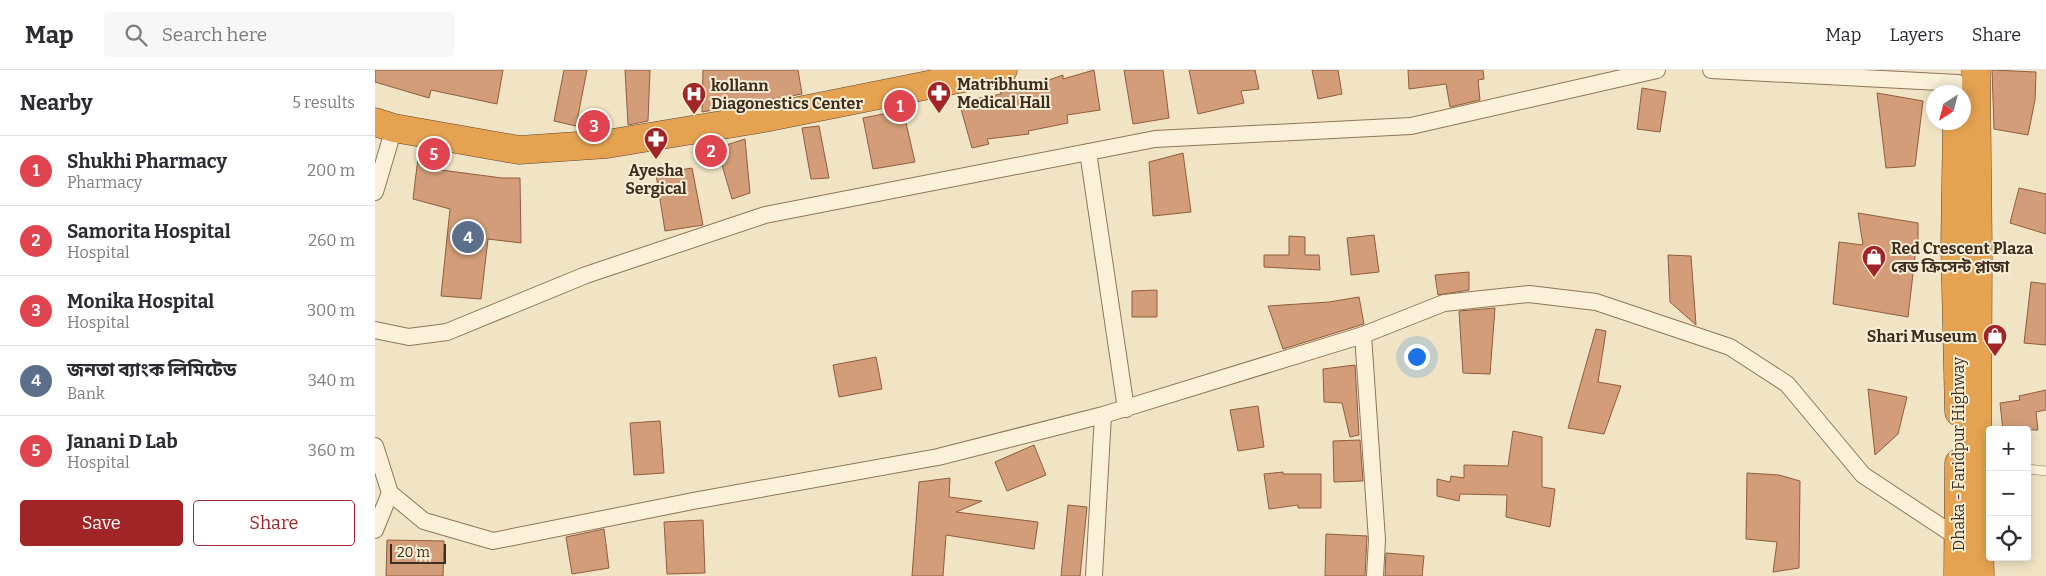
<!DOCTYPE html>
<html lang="en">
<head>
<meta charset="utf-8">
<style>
	:root { --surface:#fff; --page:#f7f7f7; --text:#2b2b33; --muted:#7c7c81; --line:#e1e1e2; --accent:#a12527 }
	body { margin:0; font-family:Bitter,"Noto Sans Bengali",serif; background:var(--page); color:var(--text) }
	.controls { position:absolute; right:15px; bottom:15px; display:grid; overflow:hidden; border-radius:5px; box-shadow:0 2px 12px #0003 }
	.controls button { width:45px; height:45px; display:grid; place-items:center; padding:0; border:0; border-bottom:1px solid var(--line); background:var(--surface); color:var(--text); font:25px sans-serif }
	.compass { position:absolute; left:1551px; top:15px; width:45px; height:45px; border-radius:50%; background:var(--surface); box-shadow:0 2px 12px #0003; rotate:216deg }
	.scale { position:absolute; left:15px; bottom:12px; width:56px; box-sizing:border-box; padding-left:5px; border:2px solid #3d2d1e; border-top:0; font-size:14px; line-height:18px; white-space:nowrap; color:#3d2d1e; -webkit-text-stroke:4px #f8eed5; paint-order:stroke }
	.you { position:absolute; left:1041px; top:286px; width:18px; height:18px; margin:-12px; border:4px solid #fff; border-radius:50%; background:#1a73e8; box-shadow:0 0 0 8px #1a73e833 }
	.badge { display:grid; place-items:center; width:32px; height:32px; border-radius:50%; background:var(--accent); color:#fff; font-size:16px; font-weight:700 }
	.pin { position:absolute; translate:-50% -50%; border:2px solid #fff; box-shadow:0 1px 5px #0006 }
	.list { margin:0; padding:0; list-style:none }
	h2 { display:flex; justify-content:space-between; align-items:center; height:65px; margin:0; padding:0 20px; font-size:21px }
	h2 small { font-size:16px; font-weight:400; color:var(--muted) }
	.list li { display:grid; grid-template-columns:32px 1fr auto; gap:15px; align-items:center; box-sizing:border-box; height:70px; padding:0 20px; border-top:1px solid var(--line) }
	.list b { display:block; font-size:19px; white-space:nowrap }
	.list p { margin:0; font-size:16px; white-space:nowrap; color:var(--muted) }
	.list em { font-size:16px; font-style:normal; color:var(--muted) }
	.actions { display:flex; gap:10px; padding:15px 20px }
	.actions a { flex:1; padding:11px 0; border:1px solid var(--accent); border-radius:5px; text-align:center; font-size:18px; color:var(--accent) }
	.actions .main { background:var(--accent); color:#fff }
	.icon { flex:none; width:28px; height:28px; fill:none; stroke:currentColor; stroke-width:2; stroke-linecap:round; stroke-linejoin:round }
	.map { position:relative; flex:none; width:1671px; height:506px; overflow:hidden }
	header { display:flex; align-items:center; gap:30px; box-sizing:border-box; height:70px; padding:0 25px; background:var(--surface); border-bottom:1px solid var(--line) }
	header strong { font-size:24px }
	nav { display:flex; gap:28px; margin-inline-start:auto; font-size:18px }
	.search { width:350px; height:45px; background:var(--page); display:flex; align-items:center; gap:12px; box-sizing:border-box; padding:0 18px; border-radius:5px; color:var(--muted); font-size:19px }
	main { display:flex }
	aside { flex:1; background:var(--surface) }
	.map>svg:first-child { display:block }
	.building { fill:#d29d78; stroke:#8f5d3d }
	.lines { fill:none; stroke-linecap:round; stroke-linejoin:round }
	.lane-casing { stroke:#8e7559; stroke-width:10 }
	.street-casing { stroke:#8e7559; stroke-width:18 }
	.highway-casing { stroke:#5b432e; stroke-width:29 }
	.lane { stroke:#fbf1d9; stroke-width:9 }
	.street { stroke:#fbf1d9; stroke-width:16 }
	.highway { stroke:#e5a351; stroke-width:28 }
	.labels { text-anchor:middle; stroke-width:4; stroke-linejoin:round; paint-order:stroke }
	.poi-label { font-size:16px; font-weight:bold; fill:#3d2d1e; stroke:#f8eed5; text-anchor:start }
	.street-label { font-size:16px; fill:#3d2d1e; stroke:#f8eed5 }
</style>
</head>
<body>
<header>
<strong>Map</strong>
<div class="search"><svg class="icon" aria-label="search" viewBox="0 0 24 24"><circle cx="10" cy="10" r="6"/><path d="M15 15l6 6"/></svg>Search here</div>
<nav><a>Map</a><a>Layers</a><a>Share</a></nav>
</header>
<main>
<aside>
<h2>Nearby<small>5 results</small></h2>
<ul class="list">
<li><span class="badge" style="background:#e0444e">1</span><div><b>Shukhi Pharmacy</b><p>Pharmacy</p></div><em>200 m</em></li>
<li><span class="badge" style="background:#e0444e">2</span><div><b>Samorita Hospital</b><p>Hospital</p></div><em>260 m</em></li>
<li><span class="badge" style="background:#e0444e">3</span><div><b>Monika Hospital</b><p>Hospital</p></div><em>300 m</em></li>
<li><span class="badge" style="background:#5c6f8a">4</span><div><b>জনতা ব্যাংক লিমিটেড</b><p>Bank</p></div><em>340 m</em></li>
<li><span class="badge" style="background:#e0444e">5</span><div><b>Janani D Lab</b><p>Hospital</p></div><em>360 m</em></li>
</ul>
<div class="actions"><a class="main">Save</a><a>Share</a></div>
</aside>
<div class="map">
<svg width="1671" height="506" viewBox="0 0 1671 506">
	<rect width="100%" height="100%" fill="#f1e4c5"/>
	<path class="building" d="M0,0H128L122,34L56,20L54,28L0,12Z
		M189,0H212L201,56L179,51Z
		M250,0H275L273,51L253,55Z
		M328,0H423L427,24L327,42Z
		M719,0L725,40L692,45L693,53L653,61L654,64L612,69L614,74L597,78L584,32L626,24L625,20L654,17L688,5V9Z
		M749,0H788L794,48L758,54Z
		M814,0H880L884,19L866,21L869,33L823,44Z
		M937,0H963L967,24L943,29Z
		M1033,0H1108L1109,9L1103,10L1105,30L1075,37L1071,14L1034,19Z
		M1617,0L1661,2L1660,30L1653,65L1619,59Z
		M1267,18L1291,22L1285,62L1262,59Z
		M1502,23L1548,31L1540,96L1511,98Z
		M528,40L540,92L498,99L488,48Z
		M444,56L454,108L436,109L427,58Z
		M370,69L375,123L357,129L342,78Z
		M808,83L816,142L778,146L774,92Z
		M43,88L67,93L66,100L127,108H145L146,173L113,169L106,229L66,226L75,139L38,129Z
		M317,98L328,155L290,161L281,104Z
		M1644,118L1671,124V164L1635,153Z
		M1483,143L1543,153V178H1541L1533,247L1458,234L1464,172L1488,175Z
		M999,165L1004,202L976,205L972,168Z
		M914,166L930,167V185H944L945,200L889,197V185H914Z
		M1293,185L1316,186L1321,255L1295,232Z
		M1094,202V220L1063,225L1060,205Z
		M1656,212L1671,214V275L1649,273Z
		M782,220V247H757V221Z
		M984,227L989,254L908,279L893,236L954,232Z
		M1120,238L1115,304L1088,303L1084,241Z
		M1221,259L1231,261L1223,312L1246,316L1229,364L1193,358Z
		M501,287L507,319L464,327L458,295Z
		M980,295L984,365L975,367L967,333L949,332L948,299Z
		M1493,319L1532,327L1523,364L1500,385Z
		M1671,320V340L1661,342L1663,360H1628L1625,333L1645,330L1644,326Z
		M883,336L889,377L863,381L855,340Z
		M285,351L289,403L259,405L255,353Z
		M1138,361L1167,367V417L1180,419L1175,457L1131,447L1132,425L1085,424L1084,431L1062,426V409L1075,412L1076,406L1089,408V395L1133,396Z
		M985,370L988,411L959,412L958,371Z
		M659,375L671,405L632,421L620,392Z
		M908,402V404H946V438H923V435L894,439L889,404Z
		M1372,403L1404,405L1425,411L1424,498L1398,502L1402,472L1371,469Z
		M575,408L574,427L607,431L581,442L663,452L659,479L571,465L568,506H537L544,412Z
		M693,435L712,437L705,506H686Z
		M328,450L330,503L292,504L289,452Z
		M229,459L234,498L197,504L191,467Z
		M951,464L992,466L990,506H950Z
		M12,470L69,471L68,506H11Z
		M1011,483L1049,486L1047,506H1010Z"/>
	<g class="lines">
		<defs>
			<path id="lane" d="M1652,399L1671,401"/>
			<path id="street" d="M1336,0L1583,13
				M713,82L751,339
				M0,122L19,58
				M0,260L34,267L72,262L211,205L390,145L780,69L1036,56L1282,0
				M988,265L1002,470L1000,506
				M0,376L15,423L49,451L118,471L318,431L563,387L728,345L988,265L1069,233L1154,224L1221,232L1355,277L1412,314L1488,405L1582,467L1589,468
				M0,460L15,423
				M719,506L728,345"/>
			<path id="highway" d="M1601,0L1603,180L1602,407L1605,506
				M0,52L19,58L144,80L232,74L389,48L628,0
				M1582,52L1580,175L1584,342
				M1583,506L1584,393"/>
		</defs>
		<use href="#lane" class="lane-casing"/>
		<use href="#street" class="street-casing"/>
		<use href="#highway" class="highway-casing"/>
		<use href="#lane" class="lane"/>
		<use href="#street" class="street"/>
		<use href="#highway" class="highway"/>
	</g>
	<defs>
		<symbol id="pharmacy-pin" viewBox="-11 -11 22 30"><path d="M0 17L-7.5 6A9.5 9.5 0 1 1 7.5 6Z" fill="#a12527" stroke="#f8eed5"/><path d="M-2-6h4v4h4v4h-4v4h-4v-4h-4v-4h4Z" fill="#fff"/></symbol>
		<symbol id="hospital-pin" viewBox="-11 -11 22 30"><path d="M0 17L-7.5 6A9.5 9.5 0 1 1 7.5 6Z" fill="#a12527" stroke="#f8eed5"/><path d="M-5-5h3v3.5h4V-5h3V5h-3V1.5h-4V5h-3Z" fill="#fff"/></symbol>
		<symbol id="shop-pin" viewBox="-11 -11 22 30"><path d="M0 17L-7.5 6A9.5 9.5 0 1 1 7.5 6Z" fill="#a12527" stroke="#f8eed5"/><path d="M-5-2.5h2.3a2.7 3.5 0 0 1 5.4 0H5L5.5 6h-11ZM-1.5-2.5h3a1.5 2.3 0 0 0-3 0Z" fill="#fff"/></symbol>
	</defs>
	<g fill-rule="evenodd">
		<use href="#pharmacy-pin" x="550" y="9" width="28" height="38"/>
		<use href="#hospital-pin" x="305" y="10" width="28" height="38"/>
		<use href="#pharmacy-pin" x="267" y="55" width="28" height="38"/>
		<use href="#shop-pin" x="1485" y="173" width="28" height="38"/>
		<use href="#shop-pin" x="1606" y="252" width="28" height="38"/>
	</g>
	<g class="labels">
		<g class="poi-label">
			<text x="582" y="20">Matribhumi<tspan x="582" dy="18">Medical Hall</tspan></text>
			<text x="336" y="21">kollann<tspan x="336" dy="18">Diagonestics Center</tspan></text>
			<text x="281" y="106" text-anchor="middle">Ayesha<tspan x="281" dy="18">Sergical</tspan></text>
			<text x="1516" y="184">Red Crescent Plaza<tspan x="1516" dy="18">রেড ক্রিসেন্ট প্লাজা</tspan></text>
			<text x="1602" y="272" text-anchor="end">Shari Museum</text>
		</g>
		<g class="street-label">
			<text transform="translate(1583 384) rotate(-90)" y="6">Dhaka - Faridpur Highway</text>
		</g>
	</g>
</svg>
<div class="controls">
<button>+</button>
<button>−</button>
<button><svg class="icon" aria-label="locate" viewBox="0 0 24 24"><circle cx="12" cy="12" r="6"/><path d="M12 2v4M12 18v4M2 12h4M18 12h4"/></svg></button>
</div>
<svg class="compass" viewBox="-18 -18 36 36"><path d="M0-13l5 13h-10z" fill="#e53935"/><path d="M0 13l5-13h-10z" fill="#7c7c81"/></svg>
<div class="scale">20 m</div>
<div class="you"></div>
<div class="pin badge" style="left:525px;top:36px;background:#e0444e">1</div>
<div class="pin badge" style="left:336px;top:81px;background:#e0444e">2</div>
<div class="pin badge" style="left:219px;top:56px;background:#e0444e">3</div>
<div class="pin badge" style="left:93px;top:167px;background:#5c6f8a">4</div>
<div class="pin badge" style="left:59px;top:84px;background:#e0444e">5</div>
</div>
</main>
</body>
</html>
